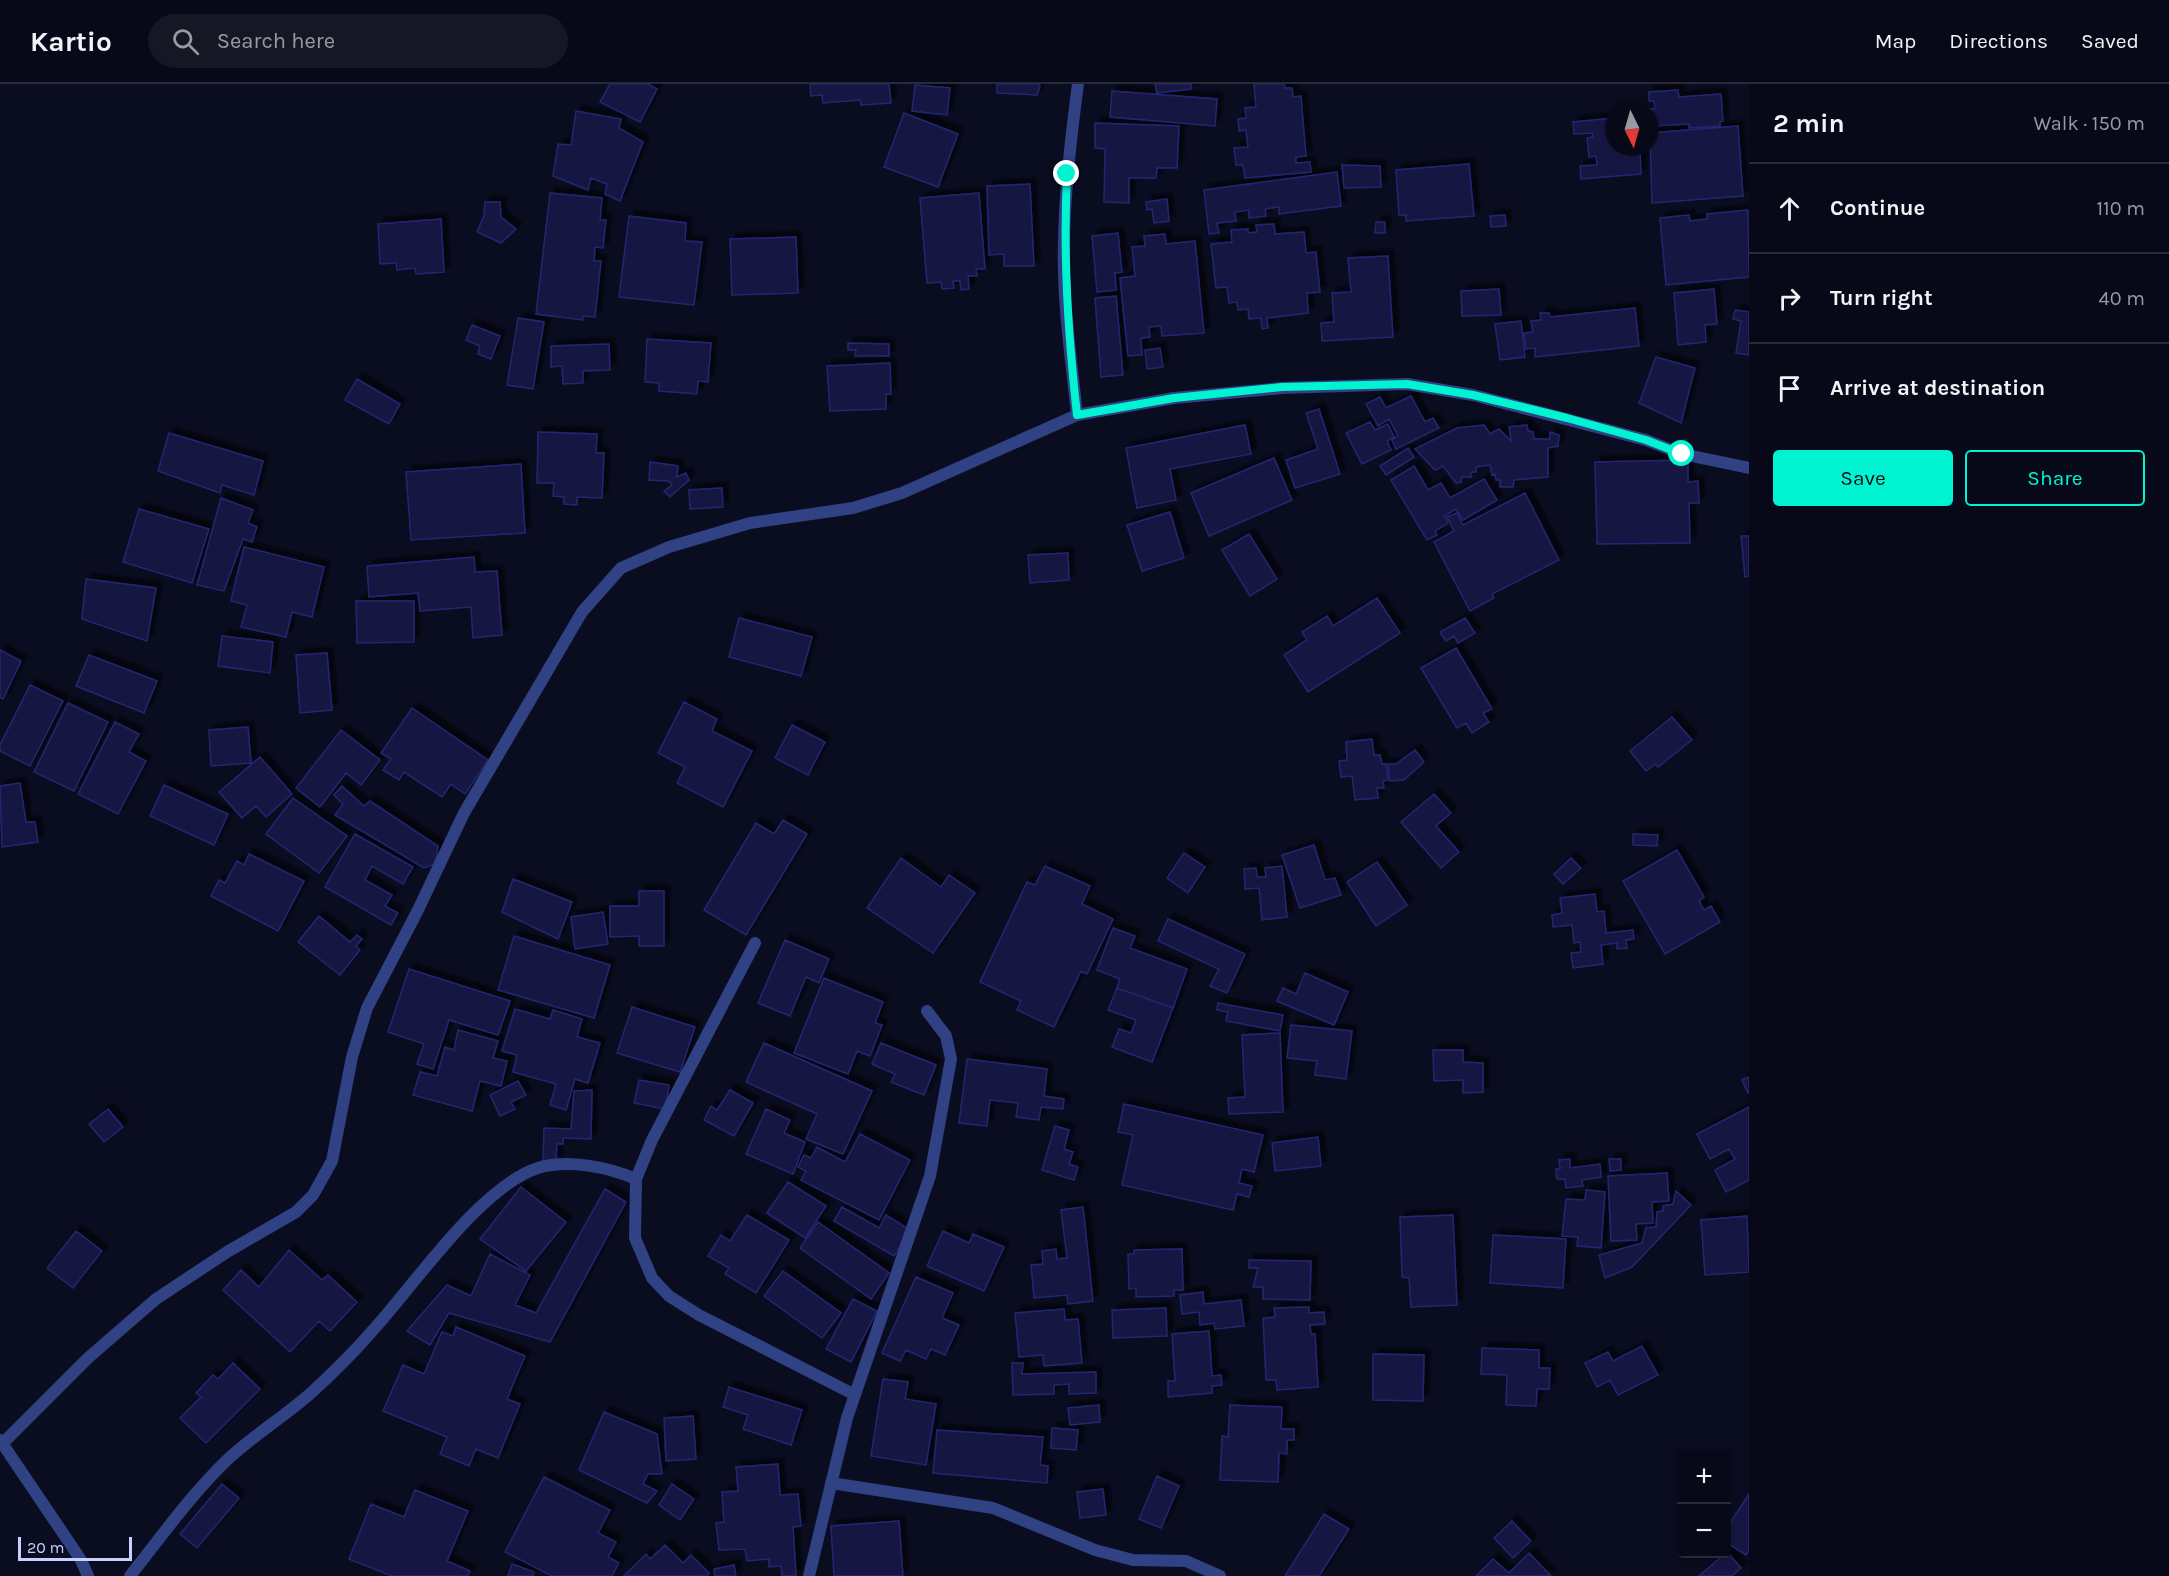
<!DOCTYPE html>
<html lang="en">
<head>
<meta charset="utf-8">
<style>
	:root { --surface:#080918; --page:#161725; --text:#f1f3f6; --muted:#989aa2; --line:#292a37; --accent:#00f4d2 }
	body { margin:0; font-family:Karla,sans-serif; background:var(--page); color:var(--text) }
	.controls { position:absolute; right:18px; bottom:18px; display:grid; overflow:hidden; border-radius:6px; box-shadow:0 3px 9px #0003 }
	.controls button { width:54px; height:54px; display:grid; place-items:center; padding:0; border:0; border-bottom:2px solid var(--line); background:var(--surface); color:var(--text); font:30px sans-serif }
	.compass { position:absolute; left:1605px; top:18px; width:54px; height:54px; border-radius:50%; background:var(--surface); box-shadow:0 3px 9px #0003; rotate:175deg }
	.scale { position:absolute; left:18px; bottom:15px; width:114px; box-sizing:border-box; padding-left:6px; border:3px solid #c9cfff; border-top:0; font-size:16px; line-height:21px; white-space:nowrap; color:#c9cfff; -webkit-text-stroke:4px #0a0c20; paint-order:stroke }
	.stop { position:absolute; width:18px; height:18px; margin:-14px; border:4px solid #00f4d2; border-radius:50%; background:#fff }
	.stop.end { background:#00f4d2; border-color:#fff; box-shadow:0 2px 6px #0008 }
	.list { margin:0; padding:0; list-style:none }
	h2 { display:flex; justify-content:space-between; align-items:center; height:78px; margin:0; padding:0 24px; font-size:26px }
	h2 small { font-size:20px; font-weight:400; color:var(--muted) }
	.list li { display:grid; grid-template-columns:39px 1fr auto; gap:18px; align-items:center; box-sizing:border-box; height:90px; padding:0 24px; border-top:2px solid var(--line) }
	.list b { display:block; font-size:22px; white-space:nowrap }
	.list em { font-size:20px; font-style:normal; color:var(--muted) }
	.actions { display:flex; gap:12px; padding:18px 24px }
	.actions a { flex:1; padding:14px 0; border:2px solid var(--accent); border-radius:6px; text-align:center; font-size:21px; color:var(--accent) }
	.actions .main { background:var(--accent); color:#111 }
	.icon { flex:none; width:33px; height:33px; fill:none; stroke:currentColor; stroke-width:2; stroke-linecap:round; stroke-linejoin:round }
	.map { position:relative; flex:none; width:1749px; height:1492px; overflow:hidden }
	header { display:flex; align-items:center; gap:36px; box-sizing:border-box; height:84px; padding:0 30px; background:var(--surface); border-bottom:2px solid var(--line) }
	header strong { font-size:28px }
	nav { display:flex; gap:33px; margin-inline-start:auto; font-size:21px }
	.search { width:420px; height:54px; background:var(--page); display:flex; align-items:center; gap:15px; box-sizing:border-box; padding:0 21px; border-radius:33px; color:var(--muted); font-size:22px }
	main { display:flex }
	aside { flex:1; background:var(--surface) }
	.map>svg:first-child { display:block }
	.building { fill:#141642; stroke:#242771; stroke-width:1.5; filter:url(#shadow) }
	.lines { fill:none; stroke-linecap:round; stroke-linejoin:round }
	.minor { stroke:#304184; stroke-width:12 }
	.route { stroke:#00f4d2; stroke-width:8 }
</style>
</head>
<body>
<header>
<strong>Kartio</strong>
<div class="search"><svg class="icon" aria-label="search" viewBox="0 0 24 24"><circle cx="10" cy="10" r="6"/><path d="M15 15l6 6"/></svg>Search here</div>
<nav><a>Map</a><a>Directions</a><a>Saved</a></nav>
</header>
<main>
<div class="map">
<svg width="1749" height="1492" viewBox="0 0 1749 1492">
	<defs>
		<filter id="shadow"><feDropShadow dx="5.5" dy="-5.5" stdDeviation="1.5" flood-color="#0009"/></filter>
	</defs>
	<rect width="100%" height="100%" fill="#0a0c20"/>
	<path class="building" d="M610,0H648L657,5L640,38L600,18Z
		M810,0H889L891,19L861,21L860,16L823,19L822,11L811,12Z
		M997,0H1038L1040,2L1037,11L997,9Z
		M1155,0H1191V5L1157,9Z
		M1254,0H1284L1285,4H1292L1293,13L1301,12L1306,72L1296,73V79L1310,78L1311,88L1245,94L1243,81H1236L1234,64L1248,63L1246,46L1239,47L1238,35L1246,34L1245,24L1256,23Z
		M915,1L950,4L947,31L912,27Z
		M1678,6L1679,13L1721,10L1723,37L1720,38V42L1689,44V40L1650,42V27L1647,25H1655L1654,17H1649V8Z
		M1112,7L1217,15L1215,42L1110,33Z
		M576,27L621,35L619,44L643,58L620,117L605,110L607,100L591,94L588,106L553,92L558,60L571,61Z
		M904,29L958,50L938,103L884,83Z
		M1614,34V63H1644L1645,67H1640L1641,90L1581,95L1580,82L1597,81L1596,72L1589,73L1587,54L1593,53L1592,49L1574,50L1573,38Z
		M1095,39L1179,42L1177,84H1157L1156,94H1129V119L1104,118L1105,65L1095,64Z
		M1738,42L1743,112L1652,119L1650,49Z
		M1469,80L1474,132L1406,137V131H1399L1396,86Z
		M1342,81L1380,82L1381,103L1344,104Z
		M1337,88L1341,122L1279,130V123L1265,125L1266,132L1249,134V126L1235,128L1236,137L1217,139L1219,149L1209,150L1204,106Z
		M1030,100L1034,182H1004V170L989,171L987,102Z
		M550,109L602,114L600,136H606L603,164L595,163L594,177H601L595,233L583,232V236L536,230Z
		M979,109L985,185H976L977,192H968L969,205L961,206L960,197H953L954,204L942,205L941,198L927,199L920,114Z
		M1167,115L1169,137L1154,139L1152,125L1147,126L1146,118Z
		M485,118H500L501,133L516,145L501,159L477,148L484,132Z
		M1748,126L1749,193L1666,201L1660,134L1689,131L1690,137L1707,135V130Z
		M1505,131L1506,142L1491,143L1490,132Z
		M629,132L686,139L685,157L702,158L694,221L619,213Z
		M441,135L444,188L416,190L415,184L397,186L396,179L380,180L378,140Z
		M1376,138H1385V149H1375Z
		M1274,140L1275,150L1304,148L1306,169L1316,168L1320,208L1307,209L1308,229L1267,234L1268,244L1262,245L1261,234L1249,235L1248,225L1238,226L1237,218L1229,219L1227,203L1216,204L1211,160L1232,158L1231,146L1248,145V149L1257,148L1256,141Z
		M1118,149L1122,188L1115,189L1116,206L1097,208L1092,152Z
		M1165,150L1166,160L1195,157L1204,249L1162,252L1161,242L1149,243L1150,253L1141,254L1142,271L1128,272L1120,194L1135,192L1132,163L1145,162L1144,152Z
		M796,153L798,209L732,211L730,155Z
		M1388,172L1393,253L1322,257L1321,239L1334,238L1332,209L1351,208L1348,174Z
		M1499,205L1501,231L1462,232L1461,207Z
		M1714,205L1717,240L1705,241L1706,258L1678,261L1674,209Z
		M1116,212L1123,291L1101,293L1095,214Z
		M1635,224L1639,262L1535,273V264L1526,265L1524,249L1533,248L1531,237L1541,236L1540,229H1549L1550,233Z
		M1735,226L1749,228V271L1736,269L1741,237L1733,235Z
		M518,234L544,238L533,305L507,301Z
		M1521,237L1525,273L1500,276L1495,240Z
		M472,241L500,252L491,275L478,270L480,262L466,256Z
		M647,255L711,259L708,298L698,297L697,310L659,307V299L645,298Z
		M848,259L889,260V272H855L856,266H848Z
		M609,260L610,286L583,287V299L563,300L562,282L551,283V262Z
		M1160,264L1163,283L1147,285L1145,266Z
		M1656,273L1695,284L1681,339L1639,319Z
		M890,279L891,310H886V325L830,327L827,282Z
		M357,295L400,320L389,340L345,316Z
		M1411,312L1425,338L1433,334L1439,344L1396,365L1392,356L1398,352L1389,335L1378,342L1366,320L1380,313L1386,324Z
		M1319,325L1340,390L1295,404L1286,376L1318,365L1306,329Z
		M1370,338L1375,346L1388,340L1394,353L1387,357L1391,366L1362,380L1346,349Z
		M1245,341L1251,370L1170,385L1176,416L1137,424L1126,364Z
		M1484,341L1490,350L1499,345L1511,357L1509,343L1527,341L1528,347L1533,348L1534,355H1550V348L1559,351L1558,362L1548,364V393L1514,396L1513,403H1500V396H1496L1495,390L1492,391L1490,381L1476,383V388H1471V393H1462L1461,398L1456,399L1443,382L1435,386L1415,365L1457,344Z
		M538,348L597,350L596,369H604L602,414L577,413V421L564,420V413L553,412L554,399H537Z
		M169,349L263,377L254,411L222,401L220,409L158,387Z
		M1408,364L1414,373L1386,391L1380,382Z
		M1274,374L1292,416L1209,452L1191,409Z
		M1688,376V398L1698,397L1699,419H1689L1690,459L1597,460L1595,378Z
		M650,378L678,382L677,393L686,389L689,396L670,413L664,407L672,401L669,397L649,396Z
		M521,380L525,449L411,456L406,388Z
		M1414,382L1428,406L1441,399L1450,414L1484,395L1497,416L1463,436L1456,425L1444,432L1448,439L1435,447L1437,451L1427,456L1391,396Z
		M722,404L723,423L690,425L689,406Z
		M1525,409L1559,476L1492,510L1494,514L1470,527L1434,458L1454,447L1447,433L1457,429L1463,441Z
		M221,414L253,426L248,439L257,443L252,458L243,455L224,507L197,501Z
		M139,425L209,445L192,499L123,478Z
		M1170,428L1184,474L1142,487L1127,441Z
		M1249,450L1277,495L1250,512L1222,466Z
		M1741,452H1749V492L1745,493Z
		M244,463L324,483L312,533L292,528L286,553L241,543L247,521L231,517Z
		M1068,469L1069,496L1030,499L1028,471Z
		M474,473L475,488L497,487L502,551L473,554L471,523L420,527L418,509L369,513L367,482Z
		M86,495L156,504L147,557L82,535Z
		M1377,514L1400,549L1308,608L1284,571L1307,556L1302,548L1327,532L1333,542Z
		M356,517H414V558L357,559Z
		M739,534L812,553L801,592L729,573Z
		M1465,534L1475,549L1458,559L1454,552L1446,557L1440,548Z
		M222,552L273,558L270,589L218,582Z
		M1456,564L1492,625L1483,629L1489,638L1472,649L1466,639L1457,644L1421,584Z
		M0,566L21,577L3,615L0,613Z
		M327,569L332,626L300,629L296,571Z
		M89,571L157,597L144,629L76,602Z
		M30,601L63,617L30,682L0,667V661Z
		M684,618L717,635L712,647L752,667L723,723L677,699L685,683L658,669Z
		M68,619L108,638L74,707L34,688Z
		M412,624L488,676L465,710L451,700L442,713L404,688L399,696L383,686L391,675L381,669Z
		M1672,633L1692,656L1658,683L1655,680L1646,687L1630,667Z
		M115,638L139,650L129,668L146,677L118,730L78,710Z
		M792,641L825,658L808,691L775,674Z
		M248,643L251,679L211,682L209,646Z
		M341,646L380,676L361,701L346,689L320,723L296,704Z
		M1372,655L1374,671H1380L1382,680H1386L1388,696L1383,697L1384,704H1377L1378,714L1355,716L1352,692L1341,693L1339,677L1347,676L1346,658Z
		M1415,666L1424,678L1404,696L1390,697L1388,680H1396Z
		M260,673L292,710L266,733L256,722L242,734L219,708Z
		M20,699L26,738H35L38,758L2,763L0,702Z
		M164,701L228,730L214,761L150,732Z
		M342,702L364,722L370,717L438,762L435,780L424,784L335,731L343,720L334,711Z
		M1434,710L1451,729L1436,742L1459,768L1441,784L1401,738Z
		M293,714L347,752L319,789L266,750Z
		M783,736L807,750L746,851L704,826L756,739L774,750Z
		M355,750L413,783L403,800L372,782L365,796L392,811L385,822L398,829L391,841L325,803Z
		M1633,750L1658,751L1657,762L1633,761Z
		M1314,761L1325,796L1335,794L1341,811L1300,824L1282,771Z
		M1677,766L1704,813L1699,817L1704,826L1711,822L1720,838L1665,870L1623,797Z
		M1184,769L1205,783L1188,809L1167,794Z
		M249,770L304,797L278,847L211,812L219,796L225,799L237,777L244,781Z
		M901,774L941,803L949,791L975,809L933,869L867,824Z
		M1571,774L1581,784L1563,800L1554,790Z
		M1377,778L1407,821L1376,842L1347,798Z
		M1045,782L1090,802L1082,820L1113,835L1087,890L1081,887L1054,943L1017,926L1021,917L980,898L1027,798L1035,801Z
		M1282,782L1287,833L1262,836L1259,804L1245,805L1244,785L1256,784L1257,793H1266L1265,784Z
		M513,795L572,818L558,855L502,828Z
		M639,807H664V862H639V852L610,853V822H639Z
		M1595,810L1597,828L1604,827L1606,849L1633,846L1634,855L1626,856L1627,864L1617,865V859L1601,861L1603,880L1573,884L1571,869L1581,868L1580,858L1574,859L1572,841L1553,843L1552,831L1562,829L1560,814Z
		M603,828L608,860L575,865L571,833Z
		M319,832L350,858L357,851L362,855L356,862L360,866L340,891L298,858Z
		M1168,835L1245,870L1227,909L1210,902L1219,885L1158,857Z
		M1113,844L1135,852L1130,864L1187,885L1173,924L1117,904L1120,895L1097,886Z
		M514,852L610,881L594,934L498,906Z
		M785,856L829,875L819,899L806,893L790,932L758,919Z
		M409,885L510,917L498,951L449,936L433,985L417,980L424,960L388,948Z
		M1305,889L1348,908L1334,941L1277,917L1283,904L1296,910Z
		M824,894L883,918L875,939L882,941L870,972L857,967L848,990L794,969Z
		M1117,904L1173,924L1152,978L1112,963L1119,945L1131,949L1136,936L1108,926Z
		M1218,919L1283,931L1280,947L1226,937L1228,928L1217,926Z
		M632,923L695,943L680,988L617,969Z
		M515,925L550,935L553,926L582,935L577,953L600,959L588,999L575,995L566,1026L550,1021L556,1000L513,988L517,971L502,967Z
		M1291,941L1352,947L1346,995L1315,991L1317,977L1287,974Z
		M458,946L498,957L493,974L507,977L501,1002L480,997L472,1027L413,1011L420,988L437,992L445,963L454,966Z
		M1280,949L1283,1028L1229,1030L1228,1014L1245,1013L1242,951Z
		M764,959L872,1007L843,1070L806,1055L817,1030L746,998Z
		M881,959L936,981L924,1011L891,998L895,990L872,980Z
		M1433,966H1463V978L1483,979V1008L1463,1009V996L1434,997Z
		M967,975L1047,985L1044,1012L1064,1015L1063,1025L1041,1023L1039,1036L1016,1033L1018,1019L990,1016L987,1042L959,1039Z
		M1749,993V1009H1748L1742,996Z
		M639,996L669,1001L665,1025L634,1019Z
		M518,997L526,1011L511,1018L515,1025L500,1032L490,1011Z
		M592,1006L591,1055L563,1054V1060H557L556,1077H543L544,1044L571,1045L574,1007Z
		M730,1006L753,1019L734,1052L704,1036L711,1022L717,1026Z
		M1124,1020L1263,1051L1254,1088L1242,1085L1239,1099L1252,1102L1249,1113L1237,1110L1233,1126L1122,1101L1133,1051L1118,1048Z
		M1749,1023V1096L1726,1108L1715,1086L1735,1075L1729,1065L1710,1075L1697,1050Z
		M108,1025L123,1043L104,1058L89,1040Z
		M766,1025L790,1036L784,1049L805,1058L793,1090L746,1070Z
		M1055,1042L1069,1046L1064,1065L1073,1068L1069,1080L1078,1083L1074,1096L1042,1086Z
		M860,1050L910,1076L879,1136L801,1096L806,1087L798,1083L804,1071L811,1074L817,1063L845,1078Z
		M1318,1053L1321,1082L1275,1087L1272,1059Z
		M1570,1075V1084L1600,1080L1601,1093L1582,1096L1583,1102L1566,1104L1565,1095H1557L1556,1085H1560L1559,1076Z
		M1609,1075H1621V1086L1610,1087Z
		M1667,1089L1669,1117L1652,1118L1653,1139L1636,1140L1637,1156L1611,1157L1608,1092Z
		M788,1098L826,1122L805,1154L767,1129Z
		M521,1103L566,1138L526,1187L480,1155Z
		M605,1105L626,1118L550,1258L449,1229L430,1261L407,1247L447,1201L471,1212L490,1170L530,1191L515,1221L536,1229Z
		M1586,1106L1605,1108L1601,1164L1577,1162L1578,1153L1562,1152L1566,1115L1585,1116Z
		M1676,1107L1691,1121L1632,1183L1605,1194L1599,1171L1642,1159L1646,1144L1656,1143L1657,1128L1663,1127V1122L1673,1120Z
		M842,1123L879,1144L886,1131L910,1146L894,1172L834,1137Z
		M1083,1123L1093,1217L1068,1220L1067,1211L1034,1214L1031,1181L1043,1180L1042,1167L1056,1165L1057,1175L1067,1174L1061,1126Z
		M747,1131L789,1156L756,1209L725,1190L729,1184L708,1172L721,1151L730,1157Z
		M1453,1131L1457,1221L1411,1223L1409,1194L1402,1193L1400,1133Z
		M1747,1132L1749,1188L1705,1191L1701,1136Z
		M818,1138L889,1189L871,1215L800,1164Z
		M76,1147L102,1167L73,1204L47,1184Z
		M943,1147L969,1159L973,1150L1004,1163L984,1207L927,1182Z
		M1493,1151L1566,1155L1563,1204L1490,1199Z
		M1182,1165L1183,1206H1174V1212L1136,1213V1204L1129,1205L1128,1170H1134V1166Z
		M289,1166L322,1196L328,1191L357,1218L330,1247L319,1237L290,1268L223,1206L241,1186L259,1203Z
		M1249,1176L1311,1177L1310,1216L1263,1215V1203H1253L1258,1184H1249Z
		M783,1187L841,1229L822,1254L764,1212Z
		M916,1193L953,1209L942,1234L959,1241L945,1271L931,1265L926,1275L906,1266L900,1277L882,1269Z
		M1203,1208L1204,1220L1241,1216L1244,1242L1215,1245L1214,1239L1200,1241L1199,1228L1182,1230L1180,1211Z
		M853,1215L877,1227L851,1278L826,1265Z
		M1309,1223V1229L1324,1228L1325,1240L1310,1241L1311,1250H1315L1318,1303L1277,1306L1276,1296H1266L1263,1234L1275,1233L1274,1224Z
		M1166,1224L1167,1252L1113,1254L1112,1226Z
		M1064,1225L1065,1236L1078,1235L1082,1279L1044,1282L1043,1271L1019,1273L1015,1229Z
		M456,1243L525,1272L507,1315L520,1320L498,1374L476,1365L469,1382L440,1370L447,1353L383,1327L403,1281L424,1290L442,1248L453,1252Z
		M1209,1247L1212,1292L1221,1291L1222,1301L1212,1302V1309L1168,1313V1297H1175L1172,1250Z
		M1642,1262L1658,1291L1618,1311L1610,1296L1597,1303L1585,1279L1608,1268L1613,1277Z
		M1482,1264L1539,1266V1284H1550L1549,1305H1537L1536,1322L1506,1321L1507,1291L1481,1290Z
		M1373,1270L1424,1271L1423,1317L1373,1316Z
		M233,1279L260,1305L206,1359L180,1334L201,1313L196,1309L213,1291L218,1295Z
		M1012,1279H1023L1022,1290L1096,1288V1309L1069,1310V1300L1054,1301V1310L1013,1311Z
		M883,1295L908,1298L905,1315L936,1320L926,1381L871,1372Z
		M729,1303L802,1326L791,1361L743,1345L748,1331L723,1323Z
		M1099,1321L1100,1338L1070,1341L1068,1324Z
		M1230,1321L1282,1323L1281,1345H1294V1356H1287V1370L1279,1369L1278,1398L1220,1396L1222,1352L1228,1353Z
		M604,1328L657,1350L662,1390H648L643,1400L657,1407L647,1419L579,1386Z
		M693,1332L696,1375L666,1377L664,1334Z
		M1052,1344L1078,1346L1076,1366L1051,1364Z
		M937,1346L1043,1353L1040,1381L1048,1382L1047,1399L933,1389Z
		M778,1380L780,1411L798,1410L801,1442L793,1443L796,1492H782L781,1482L769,1483V1475L747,1477L745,1465L719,1466L716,1439L724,1438L722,1408L738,1407L736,1383Z
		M1157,1392L1179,1402L1161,1444L1139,1435Z
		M544,1393L610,1426L598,1449L616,1458L608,1473L619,1479L612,1492H552L505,1468Z
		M222,1400L239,1414L197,1464L180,1450Z
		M672,1400L694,1415L680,1436L659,1421Z
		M1103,1405L1106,1431L1080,1434L1077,1408Z
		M415,1406L468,1427L447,1477L470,1487L468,1492H392L349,1475L371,1420L404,1433Z
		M1749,1410V1466L1746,1471L1726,1458V1445Z
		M1324,1430L1349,1445L1319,1492H1285Z
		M899,1437L903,1492H834L831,1442Z
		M1512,1437L1531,1457L1513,1474L1494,1454Z
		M665,1461L683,1479L691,1471L709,1489L707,1492H624L646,1470L650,1475Z
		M1727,1468L1741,1484L1732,1492H1699Z
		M1529,1469L1551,1492H1476L1493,1475L1509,1489Z
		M512,1480L534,1488L533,1492H508Z
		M734,1481L736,1492H715L714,1485Z"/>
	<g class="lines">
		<path class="minor" d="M1077,331C1071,273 1062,215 1064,156C1065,104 1071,52 1078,0
			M755,859L652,1056L636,1095L635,1154L652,1194L669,1212L699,1231L855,1311
			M0,1356L81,1476L88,1492
			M3,1359L88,1274L156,1215L227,1168L296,1128L313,1111L332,1077L352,973L367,924L417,828L464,729L582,528L621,484L669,463L750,439L853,424L902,409L1077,331L1174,314L1282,304L1407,300L1473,311L1646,356L1682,370L1749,384
			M831,1399L993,1424L1095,1466L1133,1476L1186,1477L1220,1492
			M130,1492C161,1453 190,1412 226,1377C252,1352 284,1333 311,1309C333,1289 355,1267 374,1245C415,1200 481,1102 538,1084C568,1075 608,1083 636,1095
			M809,1492L847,1334L930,1092L951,975L946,952L927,927"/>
	</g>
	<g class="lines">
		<path class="route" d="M1067,90C1063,173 1068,249 1077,331L1174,314L1282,303L1407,300L1473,311L1567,334L1646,356L1682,370"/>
	</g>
</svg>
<div class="controls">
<button>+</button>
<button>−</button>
</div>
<svg class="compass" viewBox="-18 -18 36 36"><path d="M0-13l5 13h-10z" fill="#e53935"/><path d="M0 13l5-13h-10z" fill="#989aa2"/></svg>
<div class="scale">20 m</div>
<div class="stop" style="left:1682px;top:370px"></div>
<div class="stop end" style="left:1067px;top:90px"></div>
</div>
<aside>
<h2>2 min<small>Walk · 150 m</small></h2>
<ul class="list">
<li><svg class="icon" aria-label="ahead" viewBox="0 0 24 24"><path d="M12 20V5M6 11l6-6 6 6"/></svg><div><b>Continue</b></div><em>110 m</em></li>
<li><svg class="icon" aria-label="right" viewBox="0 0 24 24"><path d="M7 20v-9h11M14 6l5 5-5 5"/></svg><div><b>Turn right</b></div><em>40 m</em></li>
<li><svg class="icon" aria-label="arrive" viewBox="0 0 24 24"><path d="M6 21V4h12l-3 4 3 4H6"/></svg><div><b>Arrive at destination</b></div></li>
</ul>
<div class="actions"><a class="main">Save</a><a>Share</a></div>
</aside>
</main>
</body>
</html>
